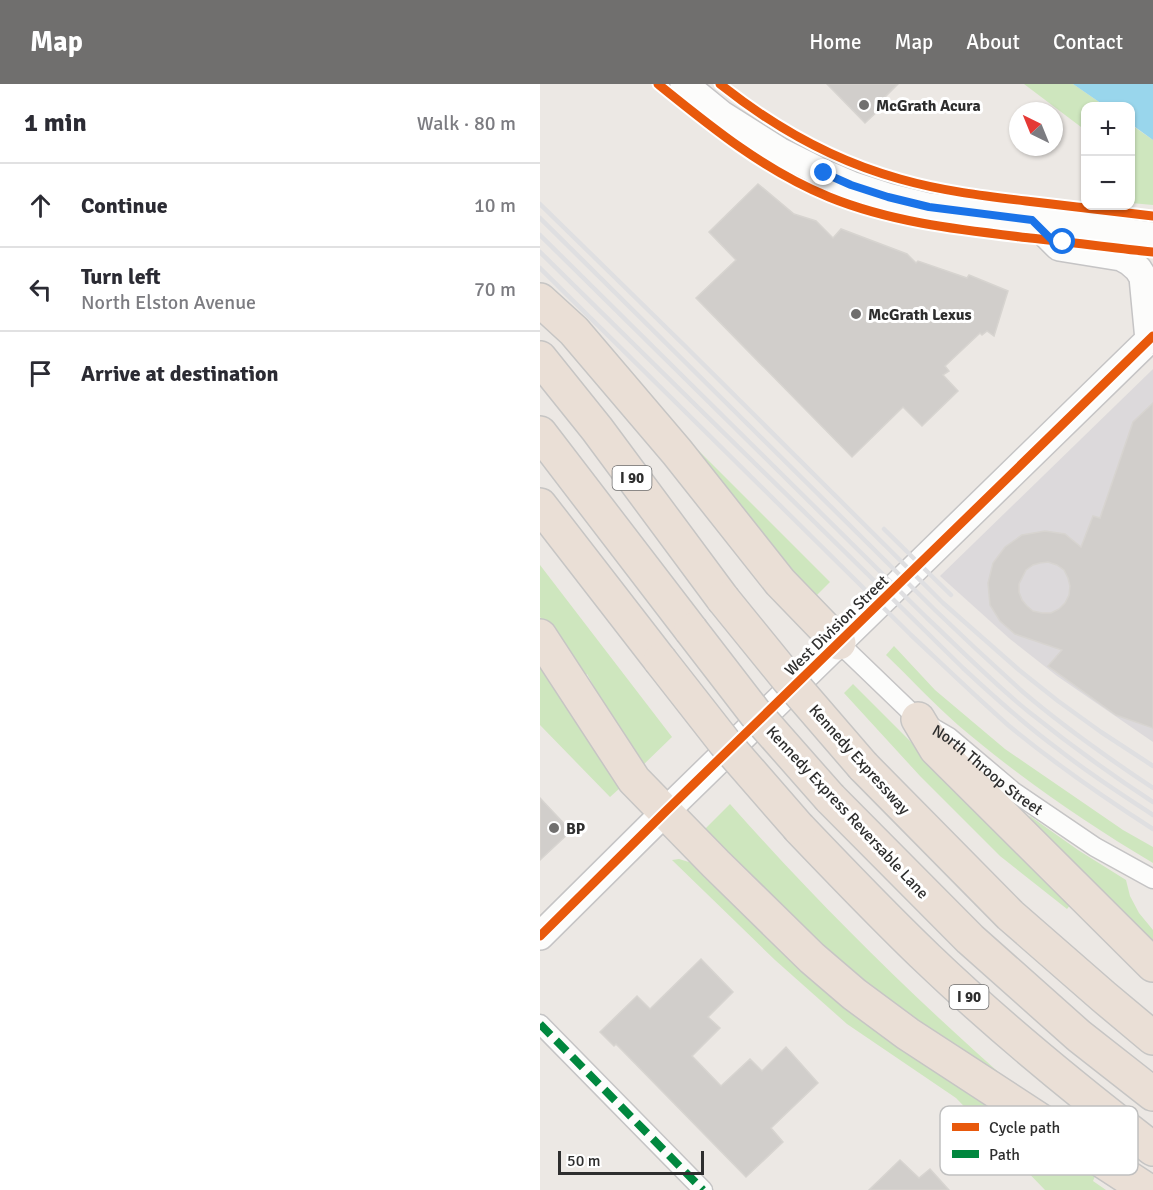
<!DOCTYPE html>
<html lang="en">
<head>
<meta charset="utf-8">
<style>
	:root { --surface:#fff; --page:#f2f2f3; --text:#2b2b33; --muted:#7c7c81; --line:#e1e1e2; --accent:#706f6e }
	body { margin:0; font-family:Signika,sans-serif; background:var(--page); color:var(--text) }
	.controls { position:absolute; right:18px; top:18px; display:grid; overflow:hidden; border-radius:12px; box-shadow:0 2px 4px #0004 }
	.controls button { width:54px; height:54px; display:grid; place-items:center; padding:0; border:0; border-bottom:2px solid var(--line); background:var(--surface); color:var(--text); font:30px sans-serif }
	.compass { position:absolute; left:469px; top:18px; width:54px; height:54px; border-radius:50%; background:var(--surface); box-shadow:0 2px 4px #0004; rotate:317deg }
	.scale { position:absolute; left:18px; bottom:15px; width:146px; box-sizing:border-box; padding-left:6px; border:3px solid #2e2e2e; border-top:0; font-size:16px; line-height:21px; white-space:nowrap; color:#2e2e2e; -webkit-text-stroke:4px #fff; paint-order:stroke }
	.stop { position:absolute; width:18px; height:18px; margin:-14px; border:4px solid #1a73e8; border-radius:50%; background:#fff }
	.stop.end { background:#1a73e8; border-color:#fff; box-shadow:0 2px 6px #0008 }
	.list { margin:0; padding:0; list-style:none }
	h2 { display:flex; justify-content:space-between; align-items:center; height:78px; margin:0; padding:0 24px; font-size:26px }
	h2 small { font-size:20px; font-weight:400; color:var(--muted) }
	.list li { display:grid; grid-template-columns:39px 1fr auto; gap:18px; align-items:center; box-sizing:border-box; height:84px; padding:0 24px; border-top:2px solid var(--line) }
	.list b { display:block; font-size:22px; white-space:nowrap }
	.list p { margin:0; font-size:20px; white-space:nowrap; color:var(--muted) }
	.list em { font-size:20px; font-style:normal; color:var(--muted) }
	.icon { flex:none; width:33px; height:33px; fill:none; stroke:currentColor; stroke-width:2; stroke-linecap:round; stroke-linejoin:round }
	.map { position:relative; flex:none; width:613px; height:1106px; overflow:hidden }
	header { display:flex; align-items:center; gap:36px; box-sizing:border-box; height:84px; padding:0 30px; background:var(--accent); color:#fff }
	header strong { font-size:28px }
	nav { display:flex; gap:33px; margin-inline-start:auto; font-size:21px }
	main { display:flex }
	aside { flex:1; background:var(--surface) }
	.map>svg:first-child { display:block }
	.industrial { fill:#dcd9db }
	.green { fill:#cee6be }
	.water { fill:#99d6ec }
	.building { fill:#d1cecb; stroke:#d7d4d0; stroke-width:1.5; fill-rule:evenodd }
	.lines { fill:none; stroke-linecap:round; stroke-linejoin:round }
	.minor-casing { stroke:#c5c4c5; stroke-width:21 }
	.secondary-casing { stroke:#c5c4c5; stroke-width:30 }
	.motorway-casing { stroke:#c6c5c4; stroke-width:36 }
	.minor { stroke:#fcfcfb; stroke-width:18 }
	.secondary { stroke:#fcfcfb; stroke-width:27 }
	.motorway { stroke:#eadfd6; stroke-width:33 }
	.rail { stroke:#dfdfe1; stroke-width:4.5 }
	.motorway-bridge-casing { stroke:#c6c5c4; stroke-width:36; stroke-linecap:butt }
	.motorway-bridge { stroke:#eadfd6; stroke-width:33 }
	.quiet { stroke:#00873e; stroke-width:8; stroke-dasharray:15 8; stroke-linecap:butt }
	.cycleway-casing { stroke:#fff; stroke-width:13 }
	.cycleway { stroke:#e8590c; stroke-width:9 }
	.route { stroke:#1a73e8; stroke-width:8 }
	.poi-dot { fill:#706f6e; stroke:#fff; stroke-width:2 }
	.labels { text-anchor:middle; stroke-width:6; stroke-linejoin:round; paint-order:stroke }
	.shield { fill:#fff; stroke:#6d6d6d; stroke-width:1.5 }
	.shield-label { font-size:15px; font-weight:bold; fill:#2e2e2e }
	.poi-label { font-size:16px; font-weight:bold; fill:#2e2e2e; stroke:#fff; text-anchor:start }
	.street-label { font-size:16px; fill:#2e2e2e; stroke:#fff }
	.key { fill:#fff; stroke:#c0c0c0; stroke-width:1.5 }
	.key-label { font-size:16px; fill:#2e2e2e }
</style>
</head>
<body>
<header>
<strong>Map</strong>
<nav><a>Home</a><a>Map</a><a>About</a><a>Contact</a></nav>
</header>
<main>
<aside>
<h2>1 min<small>Walk · 80 m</small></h2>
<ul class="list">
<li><svg class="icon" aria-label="ahead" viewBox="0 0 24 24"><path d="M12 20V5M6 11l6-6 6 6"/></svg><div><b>Continue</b></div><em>10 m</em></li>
<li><svg class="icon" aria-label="left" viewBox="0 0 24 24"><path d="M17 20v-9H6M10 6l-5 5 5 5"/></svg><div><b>Turn left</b><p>North Elston Avenue</p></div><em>70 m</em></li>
<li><svg class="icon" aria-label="arrive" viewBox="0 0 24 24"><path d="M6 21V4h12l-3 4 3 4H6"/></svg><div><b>Arrive at destination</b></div></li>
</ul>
</aside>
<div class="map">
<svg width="613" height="1106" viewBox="0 0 613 1106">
	<rect width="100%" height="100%" fill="#ece8e4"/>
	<path class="industrial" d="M613,285V658L517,592L470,555L400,492Z"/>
	<path class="green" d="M484,0H533L565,22H546L545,46Z
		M590,40L613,56V121L591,119Z
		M122,330L290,498L272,516Z
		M0,481L132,653L101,683L96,679L47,590L42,594L0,533Z
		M354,562L395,606L465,665L583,746L613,763V779C544,738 479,693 418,641C393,619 370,594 346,571Z
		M0,578L47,654L80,704L70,713L0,641Z
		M313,600L532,819L527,825L460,772L380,692L304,609Z
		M190,720C281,823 378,918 481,1008L314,894L164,746Z
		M490,732L538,766L586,796L590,812L599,829L613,846V865L483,738Z
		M139,775L152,779L556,1090L553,1097L566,1106H505L416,1014L307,940L235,876L132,776Z"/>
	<path class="water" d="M533,0H613V56L591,40L590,22H565Z"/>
	<path class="building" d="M287,0H358L339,19L343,22L325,39Z
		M218,100L254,130L276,137L293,154L301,145L367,170L376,179L378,177L427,194L429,191L468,207L454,252L447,247L442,251L440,249L405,282L409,287L403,291L418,307L382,342L363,323L312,373L156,214L196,176L169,148Z
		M613,319V644L576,631L508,582L522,566L475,550L460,537L450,521L448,499L453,479L465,463L482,451L505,447L525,450L541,463L553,432L560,434L593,338ZM508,478L517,481L524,486L528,494L530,502L529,511L525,519L519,525L511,529H502L493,527L487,522L482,516L479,508V500L486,486L493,481L500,479Z
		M0,714L31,747L0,776Z
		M161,875L193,908L168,933L180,944L152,972L181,1002L210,975L222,987L246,963L278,999L231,1044L243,1058L206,1093L76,960L74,962L60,948L97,912L110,925Z
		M360,1076L379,1094L390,1085L409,1106H329Z"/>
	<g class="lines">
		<defs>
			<g id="minor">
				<path id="s1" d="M299,559L378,635L409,653L474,708L555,763L613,795"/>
				<path d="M0,940L163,1106"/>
			</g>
			<path id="secondary" d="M144,0L182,31L239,67L283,89L311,101L348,113L389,123L613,152
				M492,136L519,163L581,173L590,178L598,185L603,193L609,256
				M0,852L125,728L613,252"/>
			<path id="motorway" d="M0,216L34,247L137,368L240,498L299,559
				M0,274L57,345L183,515
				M0,349L151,546
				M0,421L120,576
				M0,552L94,696L176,780L272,874L314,910L368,950L607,1106
				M378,635L396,665L613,881
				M323,682L470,831L564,913L613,954
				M290,714L430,855L539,952L613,1010
				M259,744C301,788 343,832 387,874C458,942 535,1005 613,1065"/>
		</defs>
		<use href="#minor" class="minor-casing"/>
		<use href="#secondary" class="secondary-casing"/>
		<use href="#motorway" class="motorway-casing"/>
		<use href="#minor" class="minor"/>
		<use href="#secondary" class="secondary"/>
		<use href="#motorway" class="motorway"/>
		<path class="rail" d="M0,120L146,263L403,519L479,586L518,617L561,648L613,682
			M0,134L395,526C424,554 453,581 483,608C524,643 568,674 613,704
			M0,151L387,534C421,566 453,599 489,628C529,660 570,690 613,718
			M0,168L423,584C453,612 484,640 518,665C548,689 581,710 613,731
			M0,184L371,551C403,581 435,612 468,641C514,679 563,713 613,745
			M344,445L411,511"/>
		<defs>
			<path id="motorway-bridge" d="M183,515L248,595L323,682
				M151,546L215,629L290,714
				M120,576L185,659L259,744"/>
		</defs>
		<use href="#motorway-bridge" class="motorway-bridge-casing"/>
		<use href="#motorway-bridge" class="motorway-bridge"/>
		<path class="quiet" d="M0,940L163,1106"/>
		<defs>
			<path id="cycleway" d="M118,0C171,43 225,87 289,113C353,139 422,146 490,154C531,158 572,164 613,168
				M180,0C234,43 294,77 360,95C402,107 444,112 486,117C528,122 571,127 613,132
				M0,852L125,728L613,252"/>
		</defs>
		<use href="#cycleway" class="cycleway-casing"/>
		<use href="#cycleway" class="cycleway"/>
	</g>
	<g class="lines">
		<path class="route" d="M284,89L311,101L348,113L389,123L492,136L513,157L523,158"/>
	</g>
	<g class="poi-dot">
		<circle cx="324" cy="21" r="6"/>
		<circle cx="316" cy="230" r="6"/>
		<circle cx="14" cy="744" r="6"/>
	</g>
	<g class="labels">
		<g class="shield">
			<rect x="72.5" y="382" width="39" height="24" rx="4.5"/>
			<rect x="409.5" y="901" width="39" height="24" rx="4.5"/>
		</g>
		<g class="shield-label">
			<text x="92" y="399">I 90</text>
			<text x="429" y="918">I 90</text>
		</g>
		<g class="poi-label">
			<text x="336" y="27">McGrath Acura</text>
			<text x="328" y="236">McGrath Lexus</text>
			<text x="26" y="750">BP</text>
		</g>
		<g class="street-label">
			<text transform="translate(296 541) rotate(-44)" y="6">West Division Street</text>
			<text transform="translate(320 675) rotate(48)" y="6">Kennedy Expressway</text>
			<text dy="6" stroke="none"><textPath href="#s1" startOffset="196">North Throop Street</textPath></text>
			<text transform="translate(308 728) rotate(47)" y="6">Kennedy Express Reversable Lane</text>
		</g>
	</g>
	<rect x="400" y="1022" width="198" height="69" rx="9" class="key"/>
	<rect x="412" y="1039" width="27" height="8" fill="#e8590c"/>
	<rect x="412" y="1066" width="27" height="8" fill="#00873e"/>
	<g class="key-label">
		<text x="449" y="1049">Cycle path</text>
		<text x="449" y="1076">Path</text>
	</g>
</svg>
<div class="controls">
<button>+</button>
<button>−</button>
</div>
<svg class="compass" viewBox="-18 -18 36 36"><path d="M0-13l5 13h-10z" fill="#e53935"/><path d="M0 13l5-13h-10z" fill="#7c7c81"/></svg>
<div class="scale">50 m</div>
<div class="stop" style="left:523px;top:158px"></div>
<div class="stop end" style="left:284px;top:89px"></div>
</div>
</main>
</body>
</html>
